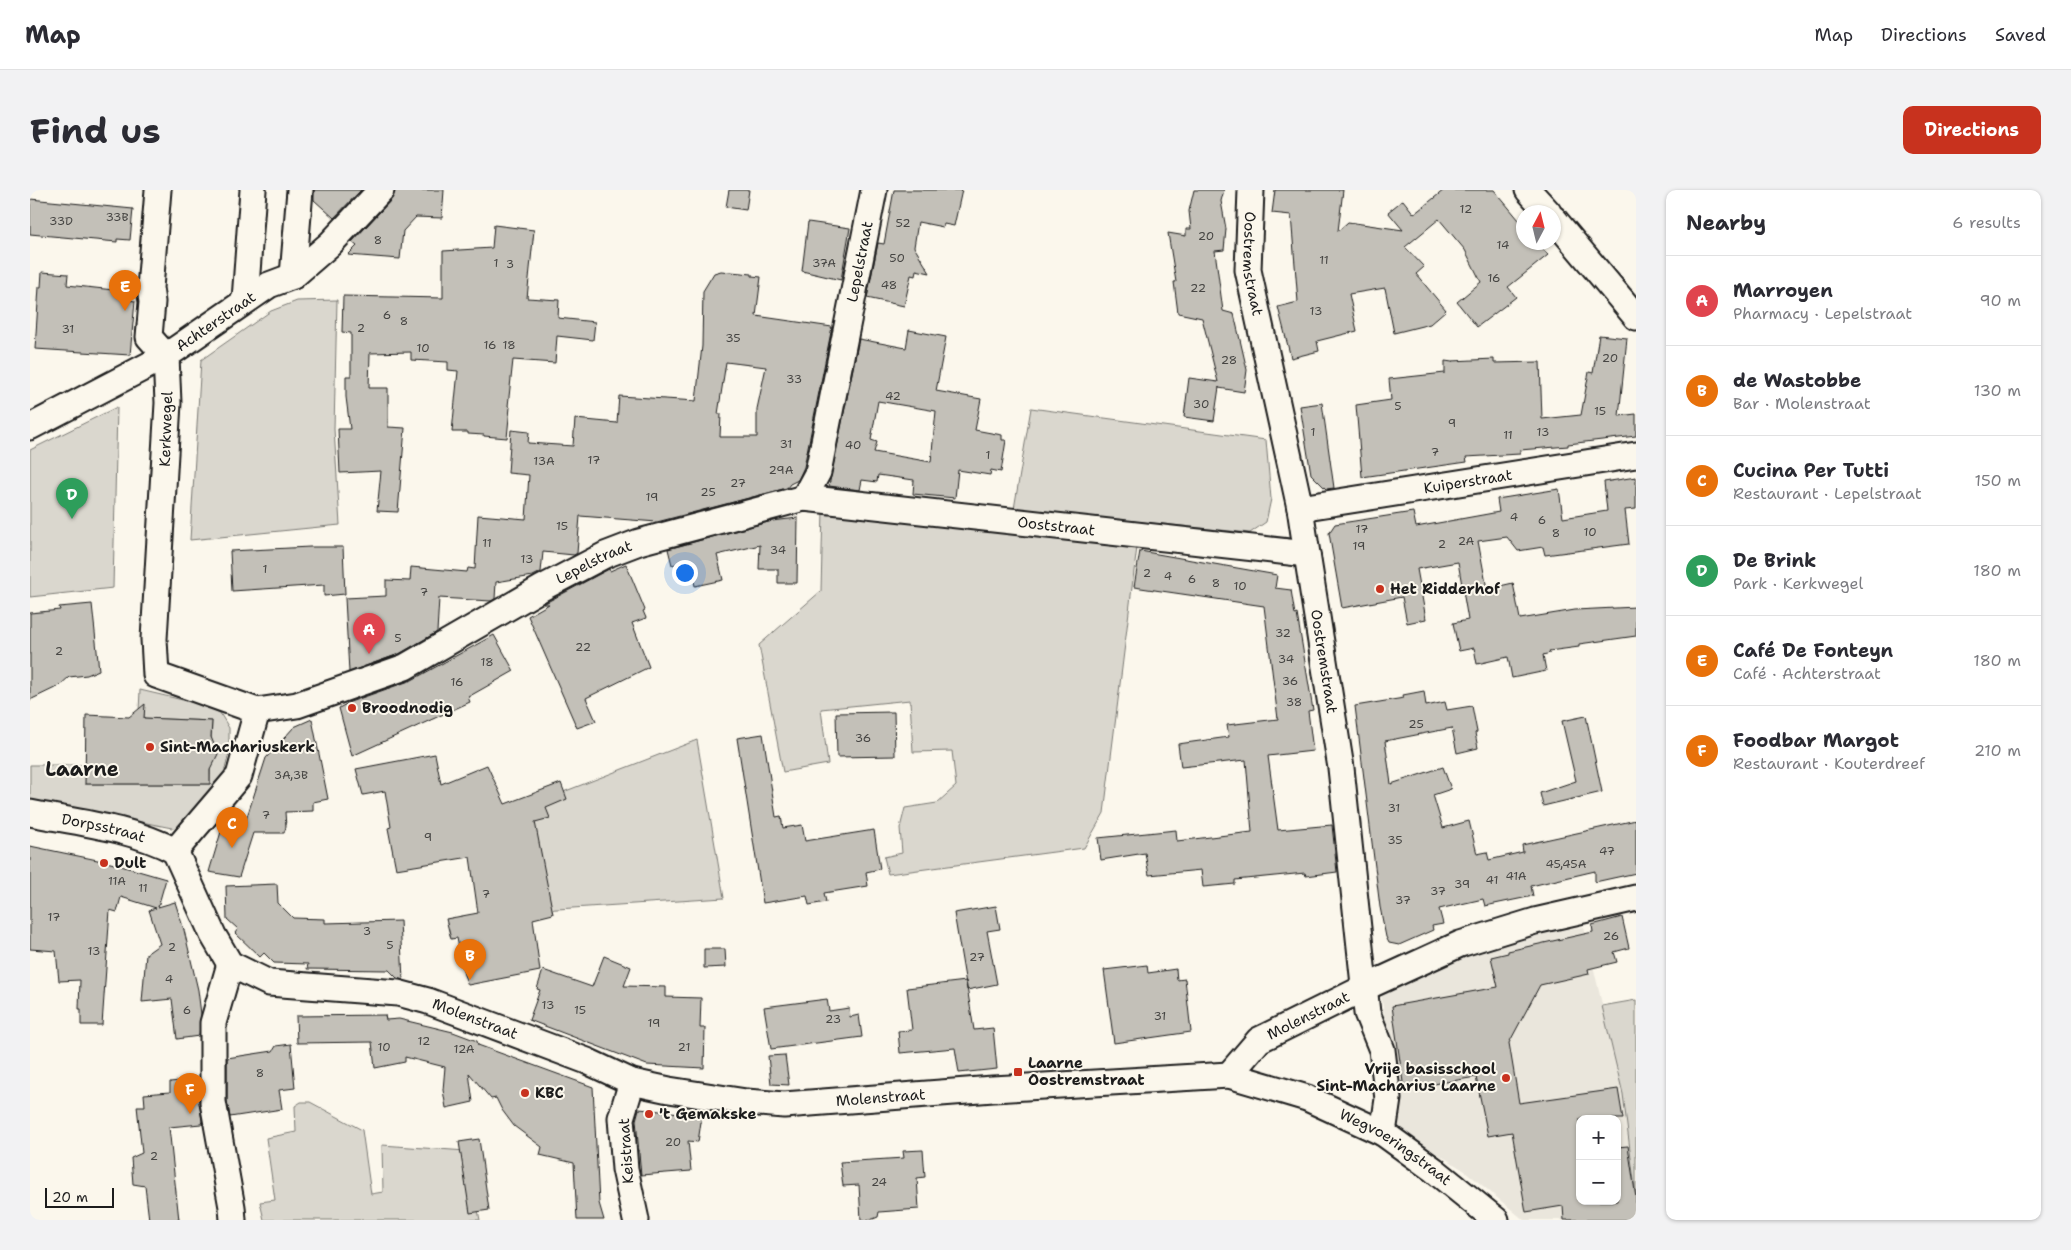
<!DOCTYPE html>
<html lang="en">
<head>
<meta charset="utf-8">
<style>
	:root { --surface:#fff; --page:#f2f2f3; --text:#2b2b33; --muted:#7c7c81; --line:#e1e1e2; --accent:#c8321e }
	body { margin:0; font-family:"Shantell Sans",sans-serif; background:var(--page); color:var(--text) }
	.controls { position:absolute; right:15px; bottom:15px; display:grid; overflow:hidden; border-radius:10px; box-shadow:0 1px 4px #0004 }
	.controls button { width:45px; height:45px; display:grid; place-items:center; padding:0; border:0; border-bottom:1px solid var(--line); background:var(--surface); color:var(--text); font:25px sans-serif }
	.compass { position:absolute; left:1486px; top:15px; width:45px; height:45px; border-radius:50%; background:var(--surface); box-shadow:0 1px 4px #0004; rotate:7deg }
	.scale { position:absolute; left:15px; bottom:12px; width:69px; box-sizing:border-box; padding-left:5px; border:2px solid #1c1c1c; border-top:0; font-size:14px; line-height:18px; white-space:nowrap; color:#1c1c1c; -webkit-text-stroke:4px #fbf7ec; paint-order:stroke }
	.you { position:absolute; left:654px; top:382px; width:18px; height:18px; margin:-12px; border:4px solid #fff; border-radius:50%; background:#1a73e8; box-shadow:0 0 0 8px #1a73e833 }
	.badge { display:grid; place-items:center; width:32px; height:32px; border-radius:50%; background:var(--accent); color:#fff; font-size:16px; font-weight:700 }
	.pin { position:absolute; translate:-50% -41px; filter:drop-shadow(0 1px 2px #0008) }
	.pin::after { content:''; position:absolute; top:26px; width:18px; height:15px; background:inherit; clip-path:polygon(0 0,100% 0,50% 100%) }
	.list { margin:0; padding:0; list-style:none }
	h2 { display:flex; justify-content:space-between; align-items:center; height:65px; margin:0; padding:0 20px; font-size:21px }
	h2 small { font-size:16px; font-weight:400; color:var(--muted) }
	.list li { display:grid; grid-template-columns:32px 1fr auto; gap:15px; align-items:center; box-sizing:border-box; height:90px; padding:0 20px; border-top:1px solid var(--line) }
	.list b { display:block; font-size:19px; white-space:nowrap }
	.list p { margin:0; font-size:16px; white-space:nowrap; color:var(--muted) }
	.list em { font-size:16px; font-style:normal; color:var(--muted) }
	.map { position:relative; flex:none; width:1606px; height:1030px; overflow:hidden; border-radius:10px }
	header { display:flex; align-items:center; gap:30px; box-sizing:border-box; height:70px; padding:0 25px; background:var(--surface); border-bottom:1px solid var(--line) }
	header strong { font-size:24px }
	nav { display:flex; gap:28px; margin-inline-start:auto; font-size:18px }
	.intro { display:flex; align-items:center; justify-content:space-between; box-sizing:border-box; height:120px; padding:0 30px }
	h1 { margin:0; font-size:35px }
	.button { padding:12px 22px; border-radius:10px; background:var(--accent); color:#fff; font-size:18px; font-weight:700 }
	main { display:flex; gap:30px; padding:0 30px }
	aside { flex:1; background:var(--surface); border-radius:10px; box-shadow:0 1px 4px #0004 }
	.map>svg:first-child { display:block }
	.built { fill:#eae6dc; fill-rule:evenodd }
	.green { fill:#dad7ce; stroke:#7b7a75 }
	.building { fill:#c3c0b8; stroke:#1c1c1c; fill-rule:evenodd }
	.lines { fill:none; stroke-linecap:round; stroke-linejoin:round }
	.minor-casing { stroke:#1c1c1c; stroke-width:29 }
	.minor { stroke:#fbf7ec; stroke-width:25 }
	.poi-dot { fill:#c8321e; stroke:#fbf7ec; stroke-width:2 }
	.labels { text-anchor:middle; stroke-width:4; stroke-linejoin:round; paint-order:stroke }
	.number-label { font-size:12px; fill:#464543 }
	.street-label { font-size:15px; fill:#1c1c1c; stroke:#fbf7ec }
	.poi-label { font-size:15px; font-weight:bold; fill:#1c1c1c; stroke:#fbf7ec; text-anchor:start }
	.district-label { font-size:20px; font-weight:bold; fill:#1c1c1c; stroke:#fbf7ec }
</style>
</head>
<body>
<header>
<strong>Map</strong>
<nav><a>Map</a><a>Directions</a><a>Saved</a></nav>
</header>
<div class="intro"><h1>Find us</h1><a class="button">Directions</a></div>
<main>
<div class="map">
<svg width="1606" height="1030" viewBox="0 0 1606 1030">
	<rect width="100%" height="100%" fill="#fbf7ec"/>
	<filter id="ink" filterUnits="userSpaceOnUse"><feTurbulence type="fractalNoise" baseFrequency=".02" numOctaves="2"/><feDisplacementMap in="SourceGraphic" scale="10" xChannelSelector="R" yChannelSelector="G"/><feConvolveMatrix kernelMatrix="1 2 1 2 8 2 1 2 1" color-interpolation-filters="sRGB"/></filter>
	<g filter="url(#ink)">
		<path class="built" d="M1554,737L1593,904L1606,1007V1022L1564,1030H1494L1435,981L1367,938L1361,872L1351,804L1435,766L1527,740ZM1550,929H1587V1011H1550Z"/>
		<path class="green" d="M307,110L304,239L310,335L160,350L171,170L241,121L267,111Z
			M87,217L83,398L0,407V260Z
			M1001,218L1236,250L1241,309L1236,332L1220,343L984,319Z
			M793,320L1107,357L1074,623L1054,658L858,684L854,667L872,663L870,638L875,618L907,613L926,596L922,561L883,562L880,510L791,519L798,574L753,582L729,455L791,401Z
			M110,500L174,515L190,523L199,538V563L193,587L164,623L147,639L0,610V575H55L56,594H180L182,531L114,528V524L109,522Z
			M667,550L694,708L497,721L469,627Z
			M1606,810V1007L1593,904L1572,816Z
			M271,912H280L332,940L341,1004L353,1002L352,955L436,961L450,1030H234L230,1012L245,1010L236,948L266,942L265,916Z"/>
		<path class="building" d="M284,0H331L304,28L284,10Z
			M365,0H414L412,28L386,27L373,41L370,69L318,65L327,56L322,52L361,10Z
			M699,0H719L716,20L696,17Z
			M864,0H932L924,36L914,34L913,37L888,32L884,57L900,83L886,80L885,86L881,85L874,116L837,108L848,53L854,54Z
			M1164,0H1194L1191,11L1196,39L1194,60L1185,61L1193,121L1204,124L1217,180L1214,202L1189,198V197L1184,231L1154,227L1159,188L1188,192L1172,128L1148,123L1144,92H1146L1138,43L1156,46V39H1161L1159,21Z
			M1245,0H1313L1308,41L1318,32L1373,40L1358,22L1373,10L1384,24L1414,0H1464L1494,36V52H1507L1518,65L1478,97L1486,107L1447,137L1427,112L1451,92L1435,60L1409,29L1375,57L1394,77L1386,84L1416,120L1400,134L1364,143L1355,98L1319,104L1327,141L1287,151L1289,161L1261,168L1248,117L1268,112L1261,25L1242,23Z
			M0,9L103,19L100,50L87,49V52L0,44Z
			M778,32L820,38L811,90L772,81Z
			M464,35L504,40L497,108L529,110L528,128L565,132L563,150L527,146L525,173L483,170L478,216L480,217L477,248L454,246V245L438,244V242H422L428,181L418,180V172L381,170V162L340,163L339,198H358V237L375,238L368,322L347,321L351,281L310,283L308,239H320L316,207V186H321V143L312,142L313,106L413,108V61L462,58Z
			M691,81L722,84V86L731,87L726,126L802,137L774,277L768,290L760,294L757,298L627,332L550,326L547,363L544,365L513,362L511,382L503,386L466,392L465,409L461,411L409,408L407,442L369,464L319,482L315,408L356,406V390L380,391L381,377L437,382L438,378L445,379L448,325L496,329L499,285L478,283L481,240L499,242L498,253L543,256L545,229L587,233L589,206L666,211L672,156L673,101L684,83ZM696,172L736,177L727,219V247H690L691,224H688Z
			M12,82L38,84L37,95L93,101L92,109L105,111L100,165L5,159L9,97H11Z
			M879,140L916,147L906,201L951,209L945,240L972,245V250H976L971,282L961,280L960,285L928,280L925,308L883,304L884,290L848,285L847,292L832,290L830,300L799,296L829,149L876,158ZM848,211L906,221L901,272L844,262L847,252L841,250Z
			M1569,145L1597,148L1589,226L1606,224V246L1538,254V256L1490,260V264L1436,267L1437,272L1332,287L1326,215L1361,210L1359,189L1415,183V171L1422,172V171L1464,169V173L1510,172L1512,229L1551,225L1559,182L1563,183Z
			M1292,213L1304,298L1296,299L1281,284L1270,216Z
			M1606,287V319L1595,320L1599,354L1515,365L1513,357L1488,361L1477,347L1448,351L1457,399L1483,393L1490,429L1545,420L1606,417V446L1549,454V457L1519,461L1520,463L1513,465L1516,481L1482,488L1478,467L1447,474L1444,458L1429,461L1423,433L1438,430L1428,372L1387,379L1396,429L1377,433L1372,407L1312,418L1299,343L1305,334L1383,322L1386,337L1469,322L1467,309L1529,299L1533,328L1577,321L1574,292Z
			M768,328L767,393H748V379H729L730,355L687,365L693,390L665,396L660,371L642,375L638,359L742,331Z
			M280,357H313L315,404L294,406V395L202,401L200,361Z
			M1110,361L1247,385L1245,398L1261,400L1265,425L1267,424L1283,520L1278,521L1283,561L1238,566L1248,640L1302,635L1307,682L1276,686L1275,683L1205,690V694L1173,697L1171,680L1119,685L1115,663L1071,670L1068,648L1146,640L1147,651L1222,642L1216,570L1151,577L1148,554L1199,547L1197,535L1248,529L1234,416L1104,397Z
			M596,374L615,420L613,421L616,428L602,433L619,477L556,508L566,531L547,538L498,426L519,414H513L519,411L579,379L580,381Z
			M62,414L69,480L57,485L39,487L29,496L0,510V423L30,420L29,417Z
			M464,445L484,481L438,507L440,512L322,566L309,518L320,512L382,490Z
			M1394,501L1396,516L1415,512L1417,520L1442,516L1447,542L1445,543L1448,558L1427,563L1422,538L1355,551L1361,594L1413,577L1421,599L1403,605L1413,638L1439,631L1447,664L1457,662L1459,670L1493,662L1492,655L1606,630V683L1565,692V681L1501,696L1503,706L1455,716L1453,709L1409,719L1413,734L1402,736L1403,740L1369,755L1359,753L1356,747L1350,717L1325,516L1374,508L1373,505Z
			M115,514L114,528L182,531L181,547L188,564L180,580V594H55L56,525L99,527Z
			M864,522L865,566L807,567L806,523Z
			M1556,526L1572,602L1513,616L1510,603L1546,591L1532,531Z
			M282,529L298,609L283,612V621L255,622L256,637L254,643H223L209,687L179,682L193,635L213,639L236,568L264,537Z
			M733,544L746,627L751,626L753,638L772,635L775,651L844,640L850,679L836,682L838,696L794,703L796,712L779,715L777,706L733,713L707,548Z
			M405,564L411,594L457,575L475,614L531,593L537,609L516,618L520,628L505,632L523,724L503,729L510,781L438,795L434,785L427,748L421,749L416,729L448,723L440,667L366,679L358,638L361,637L355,601L333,605L326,579Z
			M0,656L77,672L136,689L128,717L145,712L154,740L168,800L171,824L169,846L147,849L142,809L112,812L116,764L130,754L119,720L126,718L91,707L87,722L80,720L72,835H51V819H49L50,790L29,791L26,761L0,759Z
			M247,694L248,713L263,728L295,729V733L370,731L373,790L367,788L359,780L277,779L278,774L244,773L234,763L230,767L205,743L208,739L197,729L196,696Z
			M966,716L970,739L957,741L967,794L937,800L924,723Z
			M1592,727L1599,758L1584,762L1587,772L1558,779L1559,784L1510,795L1479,853L1489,913L1588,899L1593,929H1550V1011H1587V957L1598,956L1606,1008V1030H1534L1533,1016L1496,1022L1482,942L1458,946L1446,887L1374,899L1362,816L1468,797L1461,767L1478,763V761L1563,742L1562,735Z
			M674,759H695L696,777L674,778Z
			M574,766L601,777L594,796L636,797V807L671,808L670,838H675L674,878L617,875L499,830L510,800L507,799L513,780L562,797Z
			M1117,775L1118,783L1146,779L1147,790L1155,789L1161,842L1084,853L1074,780Z
			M936,791L944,840L963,838L967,879L929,883L925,858L870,863L868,841L882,840L877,798Z
			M797,809L799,821L819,818L820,827L829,825L832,847L741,859L734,817Z
			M355,825L356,830L369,829L423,842L447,851L448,855L563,897L569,1013L574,1030H547L544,973L510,965L512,957L484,936L472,920L466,908L461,909L439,883L443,912L416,918L413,900L415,877L375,867V872L345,878L342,852L267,853L266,826Z
			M261,854L265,898L249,900L252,919L200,927L197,911V868L243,861L246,856Z
			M755,865L759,895L741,894L738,866Z
			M169,889V912L172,931L171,934L139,937L149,1030H119L115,996L103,994L101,968L112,963L107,916H115L114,904L140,902V892Z
			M609,919L672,925L668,952L658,951L661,981L611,985L606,930Z
			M449,949L459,1020L440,1023L429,952Z
			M893,960L895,987L887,988L889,1019L849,1022L848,1027L843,1029L831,1030L829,995L813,996L810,972L874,968L873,961Z"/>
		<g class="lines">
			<defs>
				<g id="minor">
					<path id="s1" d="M128,0L120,98L122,112L119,147L136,166L138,213L124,449L126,485L227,521L267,515L375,477L512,398L575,365L609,352L774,308L1277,364"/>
					<path id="s2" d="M1221,0L1218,80L1270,318L1277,364L1311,578L1337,823L1352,860L1358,909L1353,943"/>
					<path d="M1498,0L1518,22"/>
					<path d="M1524,29L1606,127"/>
					<path d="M263,86L270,0"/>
					<path d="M215,110L223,0"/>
					<path id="s3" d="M0,237L136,166L239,95L263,86L300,54L351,0"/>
					<path id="s4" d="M774,308L788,282L844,0"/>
					<path id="s5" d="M1270,318L1606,265"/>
					<path id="s6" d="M0,623C46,632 103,638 145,661"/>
					<path id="s7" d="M145,661L183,745L200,774L239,793L368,803L398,811L557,871L602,892L639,900L716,912L754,915L963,899L1199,885L1277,908L1353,943L1404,980L1466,1030"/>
					<path d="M145,661L209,586L227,521"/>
					<path d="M200,774L183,833V912L202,1017L203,1030"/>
					<path id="s8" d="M1199,885L1229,850L1334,798L1430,754L1505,731L1606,708"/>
					<path d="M602,892L591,928L595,979L606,1030"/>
				</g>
			</defs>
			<use href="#minor" class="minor-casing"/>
			<use href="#minor" class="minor"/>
		</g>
	</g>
	<g class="poi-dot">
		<circle cx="1350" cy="399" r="5"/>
		<circle cx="322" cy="518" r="5"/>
		<circle cx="120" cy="557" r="5"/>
		<circle cx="74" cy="673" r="5"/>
		<rect x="983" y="877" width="10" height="10" rx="2.5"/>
		<circle cx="1476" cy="888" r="5"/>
		<circle cx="495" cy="903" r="5"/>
		<circle cx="619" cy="924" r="5"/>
	</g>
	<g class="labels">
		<g class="number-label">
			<text x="1436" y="23">12</text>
			<text x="87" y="31">33B</text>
			<text x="31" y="35">33D</text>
			<text x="873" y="37">52</text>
			<text x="1176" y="50">20</text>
			<text x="348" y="54">8</text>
			<text x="1473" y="59">14</text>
			<text x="867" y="72">50</text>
			<text x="1294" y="74">11</text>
			<text x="466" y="77">1</text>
			<text x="794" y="77">37A</text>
			<text x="480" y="78">3</text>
			<text x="1464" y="92">16</text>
			<text x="859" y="99">48</text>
			<text x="1168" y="102">22</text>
			<text x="1286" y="125">13</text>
			<text x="357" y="129">6</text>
			<text x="374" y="135">8</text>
			<text x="331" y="142">2</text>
			<text x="38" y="143">31</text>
			<text x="703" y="152">35</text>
			<text x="460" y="159">16</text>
			<text x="479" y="159">18</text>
			<text x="393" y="162">10</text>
			<text x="1580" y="172">20</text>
			<text x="1199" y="174">28</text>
			<text x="764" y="193">33</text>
			<text x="863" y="210">42</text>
			<text x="1171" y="218">30</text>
			<text x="1368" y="220">5</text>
			<text x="1570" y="225">15</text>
			<text x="1422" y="237">9</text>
			<text x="1283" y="246">1</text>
			<text x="1513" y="246">13</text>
			<text x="1478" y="249">11</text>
			<text x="756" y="258">31</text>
			<text x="823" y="259">40</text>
			<text x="1405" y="266">7</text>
			<text x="958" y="269">1</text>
			<text x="564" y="274">17</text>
			<text x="514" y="275">13A</text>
			<text x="751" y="284">29A</text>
			<text x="708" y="297">27</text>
			<text x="678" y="306">25</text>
			<text x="622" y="311">19</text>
			<text x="1484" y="331">4</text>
			<text x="1512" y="334">6</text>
			<text x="532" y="340">15</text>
			<text x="1332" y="343">17</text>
			<text x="1560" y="346">10</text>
			<text x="1526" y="347">8</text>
			<text x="1436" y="355">2A</text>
			<text x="457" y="357">11</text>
			<text x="1412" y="358">2</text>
			<text x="1329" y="360">19</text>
			<text x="748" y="364">34</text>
			<text x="497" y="373">13</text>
			<text x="235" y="383">1</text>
			<text x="1117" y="387">2</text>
			<text x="1138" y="390">4</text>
			<text x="1162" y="393">6</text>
			<text x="1186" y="397">8</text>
			<text x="1210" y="400">10</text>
			<text x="394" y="406">7</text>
			<text x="1253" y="447">32</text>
			<text x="368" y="452">5</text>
			<text x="553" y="461">22</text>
			<text x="29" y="465">2</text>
			<text x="1256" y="473">34</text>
			<text x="457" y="476">18</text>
			<text x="1260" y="495">36</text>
			<text x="427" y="496">16</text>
			<text x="1264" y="516">38</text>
			<text x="1386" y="538">25</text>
			<text x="833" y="552">36</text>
			<text x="261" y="589">3A,3B</text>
			<text x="1364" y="622">31</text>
			<text x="236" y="629">7</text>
			<text x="398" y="651">9</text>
			<text x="1365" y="654">35</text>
			<text x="1577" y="665">47</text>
			<text x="1536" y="678">45,45A</text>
			<text x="1486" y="690">41A</text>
			<text x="1462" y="694">41</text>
			<text x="87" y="695">11A</text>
			<text x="1432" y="698">39</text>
			<text x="113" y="702">11</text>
			<text x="1408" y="705">37</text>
			<text x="456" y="708">7</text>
			<text x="1373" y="714">37</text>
			<text x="24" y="731">17</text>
			<text x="337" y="745">3</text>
			<text x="1581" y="750">26</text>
			<text x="360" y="759">5</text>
			<text x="142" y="761">2</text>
			<text x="64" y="765">13</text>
			<text x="947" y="771">27</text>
			<text x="139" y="793">4</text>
			<text x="518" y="819">13</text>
			<text x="157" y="824">6</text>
			<text x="550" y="824">15</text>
			<text x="1130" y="830">31</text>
			<text x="803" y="833">23</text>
			<text x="624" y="837">19</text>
			<text x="394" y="855">12</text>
			<text x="354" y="861">10</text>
			<text x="654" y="861">21</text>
			<text x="434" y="863">12A</text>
			<text x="230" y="887">8</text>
			<text x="643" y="956">20</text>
			<text x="124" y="970">2</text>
			<text x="849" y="996">24</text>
		</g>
		<g class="street-label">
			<text dy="5" stroke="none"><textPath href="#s4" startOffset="244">Lepelstraat</textPath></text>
			<text dy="5" stroke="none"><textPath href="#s2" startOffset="74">Oostremstraat</textPath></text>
			<text dy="5" stroke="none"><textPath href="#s3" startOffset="214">Achterstraat</textPath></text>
			<text transform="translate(136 239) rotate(-88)" y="5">Kerkwegel</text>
			<text dy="5" stroke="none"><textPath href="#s5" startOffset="170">Kuiperstraat</textPath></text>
			<text dy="5" stroke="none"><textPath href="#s1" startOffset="1445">Ooststraat</textPath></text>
			<text dy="5" stroke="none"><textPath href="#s1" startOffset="971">Lepelstraat</textPath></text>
			<text dy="5" stroke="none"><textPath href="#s2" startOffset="479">Oostremstraat</textPath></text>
			<text dy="5" stroke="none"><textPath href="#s6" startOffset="75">Dorpsstraat</textPath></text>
			<text dy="5" stroke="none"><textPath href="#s8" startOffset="101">Molenstraat</textPath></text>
			<text dy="5" stroke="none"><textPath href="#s7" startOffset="380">Molenstraat</textPath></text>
			<text dy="5" stroke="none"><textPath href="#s7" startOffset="800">Molenstraat</textPath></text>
			<text dy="5" stroke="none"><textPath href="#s7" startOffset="1332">Wegvoeringstraat</textPath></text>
			<text transform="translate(596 961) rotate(-94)" y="5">Keistraat</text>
		</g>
		<g class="poi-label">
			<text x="1360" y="404">Het Ridderhof</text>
			<text x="332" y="523">Broodnodig</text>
			<text x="130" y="562">Sint-Machariuskerk</text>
			<text x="84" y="678">Dult</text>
			<text x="998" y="878">Laarne<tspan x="998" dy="17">Oostremstraat</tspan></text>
			<text x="1466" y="884" text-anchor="end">Vrije basisschool<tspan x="1466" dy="17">Sint-Macharius Laarne</tspan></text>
			<text x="505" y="908">KBC</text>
			<text x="629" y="929">'t Gemakske</text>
		</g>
		<g class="district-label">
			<text x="52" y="586">Laarne</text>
		</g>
	</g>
</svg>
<div class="controls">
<button>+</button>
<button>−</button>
</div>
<svg class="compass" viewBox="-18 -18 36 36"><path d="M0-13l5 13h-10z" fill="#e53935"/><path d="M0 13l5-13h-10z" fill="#7c7c81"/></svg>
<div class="scale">20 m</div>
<div class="you"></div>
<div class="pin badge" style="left:339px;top:464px;background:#e0444e">A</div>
<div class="pin badge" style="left:440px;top:790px;background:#e8710a">B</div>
<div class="pin badge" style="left:202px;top:658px;background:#e8710a">C</div>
<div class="pin badge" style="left:42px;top:329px;background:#2e9e5b">D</div>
<div class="pin badge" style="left:95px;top:121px;background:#e8710a">E</div>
<div class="pin badge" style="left:160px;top:924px;background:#e8710a">F</div>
</div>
<aside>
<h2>Nearby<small>6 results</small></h2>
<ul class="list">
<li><span class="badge" style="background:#e0444e">A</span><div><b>Marroyen</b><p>Pharmacy · Lepelstraat</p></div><em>90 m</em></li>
<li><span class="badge" style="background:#e8710a">B</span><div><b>de Wastobbe</b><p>Bar · Molenstraat</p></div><em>130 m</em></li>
<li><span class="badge" style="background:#e8710a">C</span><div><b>Cucina Per Tutti</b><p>Restaurant · Lepelstraat</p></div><em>150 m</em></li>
<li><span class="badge" style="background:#2e9e5b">D</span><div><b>De Brink</b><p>Park · Kerkwegel</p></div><em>180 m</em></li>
<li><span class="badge" style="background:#e8710a">E</span><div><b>Café De Fonteyn</b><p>Café · Achterstraat</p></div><em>180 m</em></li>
<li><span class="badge" style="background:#e8710a">F</span><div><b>Foodbar Margot</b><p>Restaurant · Kouterdreef</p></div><em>210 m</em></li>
</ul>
</aside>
</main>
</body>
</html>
